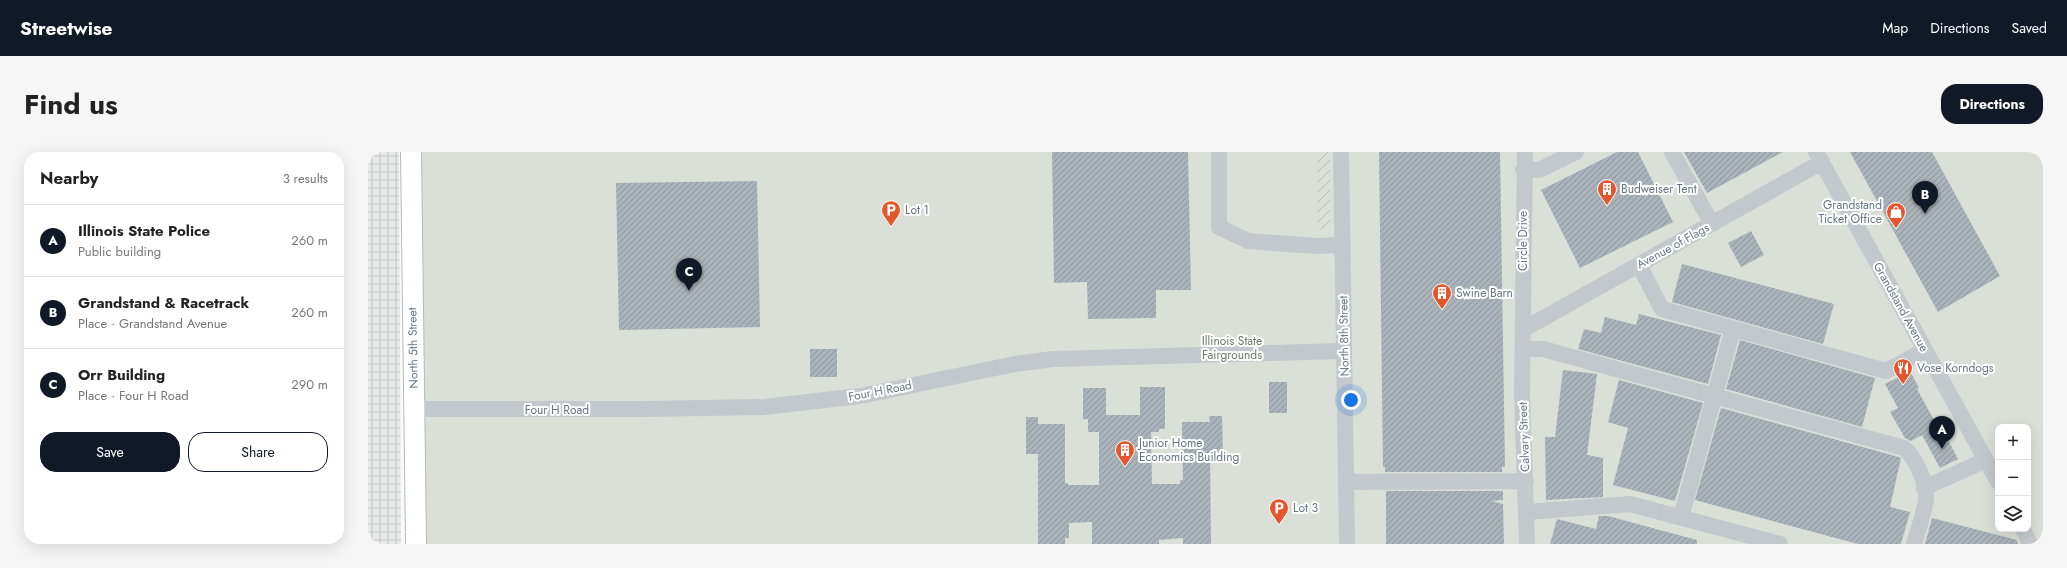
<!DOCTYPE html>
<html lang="en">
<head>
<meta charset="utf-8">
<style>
	:root { --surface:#fff; --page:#f6f6f6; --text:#222; --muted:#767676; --line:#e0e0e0; --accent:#111827 }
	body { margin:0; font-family:Jost,sans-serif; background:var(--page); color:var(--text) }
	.controls { position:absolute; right:12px; bottom:12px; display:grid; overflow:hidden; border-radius:8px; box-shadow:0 4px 16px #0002 }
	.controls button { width:36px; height:36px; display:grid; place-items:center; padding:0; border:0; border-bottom:1px solid var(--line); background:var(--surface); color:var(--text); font:20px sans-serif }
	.you { position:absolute; left:983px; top:248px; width:14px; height:14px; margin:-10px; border:3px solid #fff; border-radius:50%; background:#1a73e8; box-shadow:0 0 0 6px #1a73e833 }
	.badge { display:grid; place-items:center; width:26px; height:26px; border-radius:50%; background:var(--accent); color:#fff; font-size:13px; font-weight:700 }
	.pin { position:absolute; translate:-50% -33px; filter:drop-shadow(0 1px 2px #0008) }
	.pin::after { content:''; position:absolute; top:21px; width:14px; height:12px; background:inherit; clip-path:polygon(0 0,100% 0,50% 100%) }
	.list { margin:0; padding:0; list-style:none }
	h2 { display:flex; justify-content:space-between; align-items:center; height:52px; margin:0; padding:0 16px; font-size:17px }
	h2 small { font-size:13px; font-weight:400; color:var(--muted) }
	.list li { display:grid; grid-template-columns:26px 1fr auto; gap:12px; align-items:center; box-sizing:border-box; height:72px; padding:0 16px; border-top:1px solid var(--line) }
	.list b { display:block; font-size:15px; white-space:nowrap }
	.list p { margin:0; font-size:13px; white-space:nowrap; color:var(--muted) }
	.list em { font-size:13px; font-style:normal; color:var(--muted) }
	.actions { display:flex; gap:8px; padding:12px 16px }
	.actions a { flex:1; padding:9px 0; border:1px solid var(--accent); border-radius:16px; text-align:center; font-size:14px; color:var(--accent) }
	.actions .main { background:var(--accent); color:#fff }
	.icon { flex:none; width:22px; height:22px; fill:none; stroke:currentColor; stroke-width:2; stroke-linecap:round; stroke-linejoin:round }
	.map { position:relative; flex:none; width:1675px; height:392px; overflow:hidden; border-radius:16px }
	header { display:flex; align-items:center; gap:24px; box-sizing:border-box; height:56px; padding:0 20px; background:var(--accent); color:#fff }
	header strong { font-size:19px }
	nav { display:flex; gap:22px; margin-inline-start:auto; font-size:14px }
	.intro { display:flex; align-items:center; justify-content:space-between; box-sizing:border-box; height:96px; padding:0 24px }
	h1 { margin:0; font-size:28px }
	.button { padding:10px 18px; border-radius:16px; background:var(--accent); color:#fff; font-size:14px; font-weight:700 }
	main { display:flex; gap:24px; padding:0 24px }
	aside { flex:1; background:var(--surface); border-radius:16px; box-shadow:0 4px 16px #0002 }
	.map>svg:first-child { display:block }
	.industrial { fill:url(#industrial-grid) }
	.park { fill:#dadfd7; fill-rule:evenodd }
	.garden { fill:url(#garden-furrows) }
	.building { fill:url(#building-hatch) }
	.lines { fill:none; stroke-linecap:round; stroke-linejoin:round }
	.major-casing { stroke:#b5babe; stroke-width:22 }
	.minor { stroke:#c3c8cc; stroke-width:16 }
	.major { stroke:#fff; stroke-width:20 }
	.labels { text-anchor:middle; stroke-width:4; stroke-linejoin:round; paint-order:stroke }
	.poi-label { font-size:12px; fill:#657683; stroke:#fff; text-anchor:start }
	.street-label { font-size:12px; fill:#657683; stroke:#fff }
	.park-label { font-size:12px; fill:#687a64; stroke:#fff }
</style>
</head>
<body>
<header>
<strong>Streetwise</strong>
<nav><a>Map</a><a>Directions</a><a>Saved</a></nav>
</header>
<div class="intro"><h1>Find us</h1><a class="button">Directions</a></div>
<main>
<aside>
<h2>Nearby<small>3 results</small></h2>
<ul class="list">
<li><span class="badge">A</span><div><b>Illinois State Police</b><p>Public building</p></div><em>260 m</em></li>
<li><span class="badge">B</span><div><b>Grandstand &amp; Racetrack</b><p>Place · Grandstand Avenue</p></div><em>260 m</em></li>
<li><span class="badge">C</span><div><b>Orr Building</b><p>Place · Four H Road</p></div><em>290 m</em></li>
</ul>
<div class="actions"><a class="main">Save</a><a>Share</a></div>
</aside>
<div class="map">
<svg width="1675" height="392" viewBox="0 0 1675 392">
	<defs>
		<pattern id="industrial-grid" width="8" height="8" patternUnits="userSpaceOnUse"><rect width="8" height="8" fill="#e8e9e9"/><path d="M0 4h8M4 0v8" fill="none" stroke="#c0c1c2"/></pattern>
		<pattern id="garden-furrows" width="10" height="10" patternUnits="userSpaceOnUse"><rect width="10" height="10" fill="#dadfd7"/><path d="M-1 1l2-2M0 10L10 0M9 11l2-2" fill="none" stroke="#b4b9b4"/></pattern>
		<pattern id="building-hatch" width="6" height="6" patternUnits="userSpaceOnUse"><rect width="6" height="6" fill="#aab3b9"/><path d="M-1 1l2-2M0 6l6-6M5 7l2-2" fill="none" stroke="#8e969c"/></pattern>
	</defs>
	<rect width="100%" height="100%" fill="#fafaf8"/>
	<path class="industrial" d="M0,0H31L33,392H0Z"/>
	<path class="park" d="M53,0H1675V392H58ZM1630,275H1660V377H1630Z"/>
	<path class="garden" d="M950,0H962V74L959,78L950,77Z"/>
	<path class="building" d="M684,0H820L823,138H788V166L720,167L719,130L686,131Z
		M1011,0H1132L1137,315H1134V320H1017V315H1015Z
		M1249,0H1270L1305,70L1212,116L1173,38Z
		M1316,0H1415L1339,41Z
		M1482,0H1564L1632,124L1570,160Z
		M389,29L392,175L251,178L248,31Z
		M1383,79L1396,103L1373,115L1360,91Z
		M1314,112L1466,152L1455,192L1304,150Z
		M1271,162L1353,183L1340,232L1210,197L1216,177L1233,181L1237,165L1268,173Z
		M1372,188L1507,226L1494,275L1358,237Z
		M442,197H469V225H442Z
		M1195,218L1229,222L1219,303L1235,306V345L1178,348L1177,285H1187Z
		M1542,219L1551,236L1549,237L1573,281L1576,280L1590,307L1572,316L1554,283L1543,289L1537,286L1522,260L1530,256L1517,232Z
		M1251,228L1335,251L1307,349L1245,333L1260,276L1240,270Z
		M901,230H919V261H901Z
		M772,235H797V277H791V280H783L784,332H812V328H815L814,270H842L841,264H854L855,300H842L843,392H815V386L791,388V392H724V370L701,371V386H697V392H670V302H658V265H670V272H697V331H700V333H731V280H720V267H715V236H738V263H772Z
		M1353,256L1531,305L1533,306L1522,355L1542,360L1533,392H1490L1327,348Z
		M1018,339H1135V348L1124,349L1135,352L1136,392H1018Z
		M1231,364H1240L1329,388V392H1182L1189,367L1228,377Z
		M1564,366L1649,388L1650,392H1557Z"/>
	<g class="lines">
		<defs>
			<path id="major" d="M43,0L48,392"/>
		</defs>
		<use href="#major" class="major-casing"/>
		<path class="minor" d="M851,0V75L880,89L948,94L975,93
			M973,0L979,392
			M1157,0L1154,243L1159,392
			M1304,0L1344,72
			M1448,0L1630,330
			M1155,18H1171L1208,0
			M1271,113L1294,157L1518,219L1557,198
			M1156,177L1454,10
			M1155,197H1175L1536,296C1548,306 1557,328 1558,344C1559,353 1549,381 1546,392
			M46,257H274L396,255L492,244L647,212L685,207L976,199
			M978,330L1158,329
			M1556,336L1618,308
			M1159,360L1262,352L1412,392
			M1313,365L1365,177
			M1655,377L1662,392"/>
		<use href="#major" class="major"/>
	</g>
	<defs>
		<symbol id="building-pin" viewBox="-11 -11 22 30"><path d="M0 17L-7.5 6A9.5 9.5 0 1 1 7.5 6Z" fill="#e4572e" stroke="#fff"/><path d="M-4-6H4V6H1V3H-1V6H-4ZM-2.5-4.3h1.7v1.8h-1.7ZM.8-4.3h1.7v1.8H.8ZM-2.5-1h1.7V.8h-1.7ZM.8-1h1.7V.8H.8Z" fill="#fff"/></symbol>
		<symbol id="parking-pin" viewBox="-11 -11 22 30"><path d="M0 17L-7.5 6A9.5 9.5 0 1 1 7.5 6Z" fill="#e4572e" stroke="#fff"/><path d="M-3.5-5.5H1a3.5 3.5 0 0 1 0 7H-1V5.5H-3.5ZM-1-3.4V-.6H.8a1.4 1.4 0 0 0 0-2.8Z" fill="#fff"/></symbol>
		<symbol id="shop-pin" viewBox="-11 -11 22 30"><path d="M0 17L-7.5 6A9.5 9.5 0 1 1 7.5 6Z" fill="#e4572e" stroke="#fff"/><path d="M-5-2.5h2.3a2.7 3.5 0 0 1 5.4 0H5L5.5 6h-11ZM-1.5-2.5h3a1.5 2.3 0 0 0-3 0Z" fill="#fff"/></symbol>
		<symbol id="restaurant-pin" viewBox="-11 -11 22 30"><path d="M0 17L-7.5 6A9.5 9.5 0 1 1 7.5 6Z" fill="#e4572e" stroke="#fff"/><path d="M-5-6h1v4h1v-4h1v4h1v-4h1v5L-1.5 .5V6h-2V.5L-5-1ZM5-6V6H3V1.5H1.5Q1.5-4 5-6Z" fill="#fff"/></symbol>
	</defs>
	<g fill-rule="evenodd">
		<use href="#building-pin" x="1228" y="26" width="22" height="30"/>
		<use href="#parking-pin" x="512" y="47" width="22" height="30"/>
		<use href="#shop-pin" x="1517" y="49" width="22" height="30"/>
		<use href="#building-pin" x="1063" y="130" width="22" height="30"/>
		<use href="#restaurant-pin" x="1524" y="205" width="22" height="30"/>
		<use href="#building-pin" x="746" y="287" width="22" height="30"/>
		<use href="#parking-pin" x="900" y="345" width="22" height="30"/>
	</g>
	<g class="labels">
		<g class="poi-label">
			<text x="1253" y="41">Budweiser Tent</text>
			<text x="1514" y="57" text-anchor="end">Grandstand<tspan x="1514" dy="14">Ticket Office</tspan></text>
			<text x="537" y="62">Lot 1</text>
			<text x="1088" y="145">Swine Barn</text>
			<text x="1549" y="220">Vose Korndogs</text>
			<text x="771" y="295">Junior Home<tspan x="771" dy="14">Economics Building</tspan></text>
			<text x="925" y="360">Lot 3</text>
		</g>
		<g class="street-label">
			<text transform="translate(1155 89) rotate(-90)" y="4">Circle Drive</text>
			<text transform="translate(1305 94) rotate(-29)" y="4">Avenue of Flags</text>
			<text transform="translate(1533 155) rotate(61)" y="4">Grandstand Avenue</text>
			<text transform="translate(976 184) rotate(-91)" y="4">North 8th Street</text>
			<text transform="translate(45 196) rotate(-91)" y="4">North 5th Street</text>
			<text transform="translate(512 239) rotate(-11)" y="4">Four H Road</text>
			<text x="189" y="262">Four H Road</text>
			<text transform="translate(1156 285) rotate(-92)" y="4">Calvary Street</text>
		</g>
		<g class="park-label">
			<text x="864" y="193">Illinois State<tspan x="864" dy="14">Fairgrounds</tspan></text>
		</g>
	</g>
</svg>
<div class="controls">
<button>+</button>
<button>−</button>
<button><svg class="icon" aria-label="layers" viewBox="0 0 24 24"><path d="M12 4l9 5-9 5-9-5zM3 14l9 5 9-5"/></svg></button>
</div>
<div class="you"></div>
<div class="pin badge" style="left:1574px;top:297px">A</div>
<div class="pin badge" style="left:1557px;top:62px">B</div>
<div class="pin badge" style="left:321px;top:139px">C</div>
</div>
</main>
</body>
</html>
